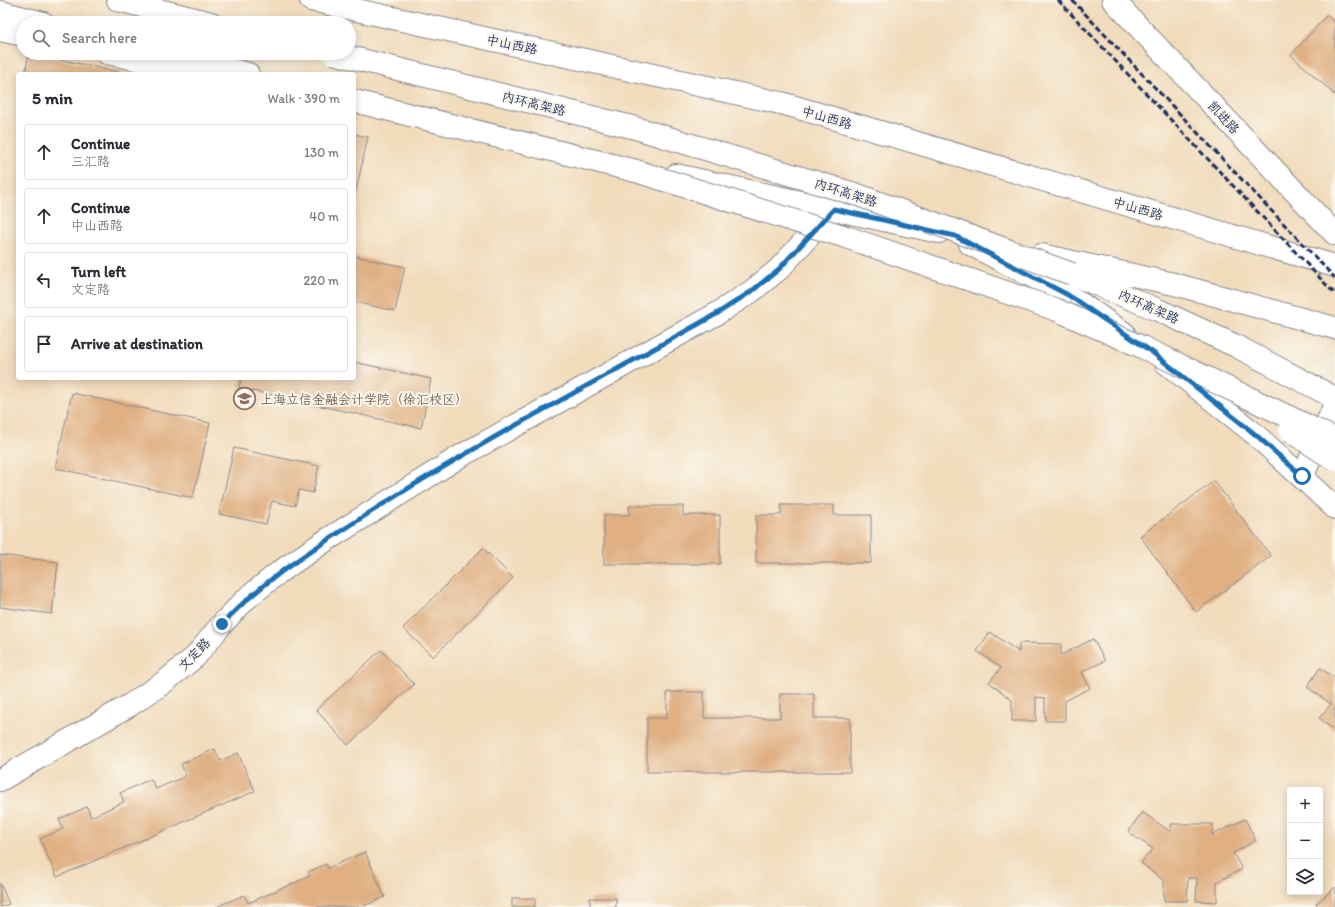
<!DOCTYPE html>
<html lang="en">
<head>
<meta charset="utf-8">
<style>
	:root { --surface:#fff; --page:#f7f7f7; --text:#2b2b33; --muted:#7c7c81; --line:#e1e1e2 }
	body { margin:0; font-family:Itim,"LXGW WenKai TC",sans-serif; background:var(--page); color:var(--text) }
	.controls { position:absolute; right:12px; bottom:12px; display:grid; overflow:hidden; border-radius:4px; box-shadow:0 2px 10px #0003 }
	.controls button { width:36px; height:36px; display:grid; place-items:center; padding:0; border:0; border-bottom:1px solid var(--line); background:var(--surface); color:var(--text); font:20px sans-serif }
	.stop { position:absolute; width:12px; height:12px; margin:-9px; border:3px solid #1f6fb2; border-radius:50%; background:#fff }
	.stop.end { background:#1f6fb2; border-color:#fff; box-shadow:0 1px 4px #0008 }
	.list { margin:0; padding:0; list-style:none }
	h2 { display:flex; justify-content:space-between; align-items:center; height:52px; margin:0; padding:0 16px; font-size:17px }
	h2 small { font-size:13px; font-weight:400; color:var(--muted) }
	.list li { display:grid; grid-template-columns:26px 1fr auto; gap:12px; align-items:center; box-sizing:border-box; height:56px; margin:0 8px 8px; padding:0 8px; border:1px solid var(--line); border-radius:4px }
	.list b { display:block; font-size:15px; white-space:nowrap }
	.list p { margin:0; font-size:13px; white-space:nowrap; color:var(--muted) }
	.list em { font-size:13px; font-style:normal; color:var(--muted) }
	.icon { flex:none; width:22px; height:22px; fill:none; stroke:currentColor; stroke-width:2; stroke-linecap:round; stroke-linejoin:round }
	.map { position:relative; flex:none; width:1335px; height:907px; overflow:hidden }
	.search { position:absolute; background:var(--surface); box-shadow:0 2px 10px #0003; left:16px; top:16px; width:340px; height:44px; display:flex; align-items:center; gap:10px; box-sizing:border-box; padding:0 14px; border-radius:22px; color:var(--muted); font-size:15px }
	.panel { position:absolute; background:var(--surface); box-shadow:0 2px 10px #0003; left:16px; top:72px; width:340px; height:308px; border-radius:4px }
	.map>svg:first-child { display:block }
	.building { fill:#e0b083 }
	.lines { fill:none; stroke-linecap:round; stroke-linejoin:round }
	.minor-casing { stroke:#86858c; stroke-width:24 }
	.major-casing { stroke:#86858c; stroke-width:24 }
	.highway-casing { stroke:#86858c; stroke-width:24 }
	.minor { stroke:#fff; stroke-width:22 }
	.major { stroke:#fff; stroke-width:22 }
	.highway { stroke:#fff; stroke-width:22 }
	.rail { stroke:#1b2f5e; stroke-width:3; stroke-dasharray:6 3; stroke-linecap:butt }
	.highway-bridge-casing { stroke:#86858c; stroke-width:24; stroke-linecap:butt }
	.highway-bridge { stroke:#fff; stroke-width:22 }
	.route { stroke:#1f6fb2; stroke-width:5 }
	.labels { text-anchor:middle; stroke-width:4; stroke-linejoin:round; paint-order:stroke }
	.street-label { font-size:13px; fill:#1b2f5e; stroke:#fbf7ec }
	.education-label { font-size:13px; fill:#785e54; stroke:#fbf7ec; text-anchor:start }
</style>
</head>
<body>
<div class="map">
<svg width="1335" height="907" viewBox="0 0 1335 907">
	<rect width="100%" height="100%" fill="#fbf7ec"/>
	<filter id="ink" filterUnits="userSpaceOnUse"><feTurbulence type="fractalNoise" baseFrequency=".025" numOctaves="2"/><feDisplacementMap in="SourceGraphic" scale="8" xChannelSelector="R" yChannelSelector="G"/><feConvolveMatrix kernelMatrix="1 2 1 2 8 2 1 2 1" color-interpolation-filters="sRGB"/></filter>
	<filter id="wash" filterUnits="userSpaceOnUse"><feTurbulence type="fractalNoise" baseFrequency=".012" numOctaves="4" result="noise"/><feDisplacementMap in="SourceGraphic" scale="16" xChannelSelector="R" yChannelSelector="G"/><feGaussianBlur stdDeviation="0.9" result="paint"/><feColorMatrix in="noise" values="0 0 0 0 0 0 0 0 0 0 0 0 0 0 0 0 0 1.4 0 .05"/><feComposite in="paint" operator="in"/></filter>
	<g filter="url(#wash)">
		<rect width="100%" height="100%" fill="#f1dbbb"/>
		<g id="blocks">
			<path class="building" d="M1327,15L1335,23V95L1291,55Z
				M29,53L123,73V74H25Z
				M354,134L368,137L355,195L354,194Z
				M354,256L405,267L395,311L354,302Z
				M354,362L431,379L421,428L239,388L241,378H354Z
				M72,393L210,423L193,498L55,468Z
				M234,448L319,466L313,493L299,490L295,506L272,501L266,524L219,514Z
				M1214,481L1271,556L1196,612L1140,536Z
				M781,505H834V515H871V563H756V515H781Z
				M629,506H683V515H720V564H604V515H629Z
				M483,548L513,578L433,657L403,628Z
				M0,555L58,562L52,614L0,607Z
				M990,632L1019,652V643L1061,644V655L1093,639L1105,661L1082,672L1090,688L1065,701V721H1045V698L1036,697V721H1012V700L989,682L1001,668L977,651Z
				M381,650L414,684L348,745L316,710Z
				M1320,668L1335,678V731L1319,718L1331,704L1307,687Z
				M667,692H704V718H780V694H814V718H850V772H647V718H667Z
				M215,749L220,761L238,753L255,791L57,877L40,839L63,829L59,819L87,807L91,817L124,802L120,793L151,779L156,789L186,776L181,764Z
				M1142,812L1171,832V824H1213L1212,835L1245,819L1256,841L1233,853L1242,869L1217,882V902L1196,901L1197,878H1188L1187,901H1164V881L1141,863L1153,849L1128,832Z
				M365,852L385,897L362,907H216L244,895L248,903L310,876L308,872L326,864L328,868Z
				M0,883L9,904L1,907H0Z
				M1335,887V907H1319L1316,904Z
				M512,898H535V907H512Z
				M590,898H616V907H590Z"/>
		</g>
	</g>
	<g filter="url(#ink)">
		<use href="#blocks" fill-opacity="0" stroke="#86858c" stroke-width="1"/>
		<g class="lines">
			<defs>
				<path id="minor" d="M1113,0L1335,234
					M970,244L1068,295L1124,333
					M1166,363L1256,435L1335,508
					M1302,477L1335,405
					M0,780L130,705L163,683L195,657L222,624L246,599L278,573L325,541L459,457L718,313L752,291L779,269L829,214"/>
				<path id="major" d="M311,0L785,104L1335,266
					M0,30L23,35
					M107,53L205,74
					M676,175L939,232
					M1041,255L1174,284L1335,328"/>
				<path id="highway" d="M118,0L211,23
					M0,12L43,23
					M163,53L248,74
					M1072,274L1158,310L1236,346L1335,398"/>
			</defs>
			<use href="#minor" class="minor-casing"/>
			<use href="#major" class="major-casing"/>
			<use href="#highway" class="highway-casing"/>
			<use href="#minor" class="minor"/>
			<use href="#major" class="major"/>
			<use href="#highway" class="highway"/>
			<path class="rail" d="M1058,0L1335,294
				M1072,0L1335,278"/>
			<defs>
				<path id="highway-bridge" d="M333,53L632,127L858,195L1072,274
					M354,101L636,171L846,237L1057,310L1142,347L1335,439
					M1290,431L1335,460"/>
			</defs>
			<use href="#highway-bridge" class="highway-bridge-casing"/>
			<use href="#highway-bridge" class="highway-bridge"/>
		</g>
	</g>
	<g class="lines" filter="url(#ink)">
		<path class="route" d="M222,624C264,579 315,548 366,515C480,441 600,380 718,313L752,291L779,269L834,209L955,236L1068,295L1152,352L1256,435L1302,476"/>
	</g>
	<defs>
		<symbol id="university-ring" viewBox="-11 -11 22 22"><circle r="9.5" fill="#fbf7ec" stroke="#8d6e63" stroke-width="1.5"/><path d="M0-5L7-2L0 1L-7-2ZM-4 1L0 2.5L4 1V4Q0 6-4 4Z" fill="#8d6e63"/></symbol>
	</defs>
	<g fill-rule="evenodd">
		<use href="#university-ring" x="232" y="386" width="25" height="25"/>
	</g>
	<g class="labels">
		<g class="street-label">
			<text transform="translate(512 44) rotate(12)" y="5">中山西路</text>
			<text transform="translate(534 103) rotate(14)" y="5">内环高架路</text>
			<text transform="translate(827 117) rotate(16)" y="5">中山西路</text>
			<text transform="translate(1224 117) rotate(47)" y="5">凯进路</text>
			<text transform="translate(846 192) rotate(18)" y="5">内环高架路</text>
			<text transform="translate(1138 208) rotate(16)" y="5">中山西路</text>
			<text transform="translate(1149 306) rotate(24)" y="5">内环高架路</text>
			<text transform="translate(194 654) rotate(-46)" y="5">文定路</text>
		</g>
		<g class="education-label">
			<text x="260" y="404">上海立信金融会计学院（徐汇校区）</text>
		</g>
	</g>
</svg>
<div class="controls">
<button>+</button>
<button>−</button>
<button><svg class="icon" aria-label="layers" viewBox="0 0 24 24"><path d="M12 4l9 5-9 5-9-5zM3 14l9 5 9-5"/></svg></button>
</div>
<div class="stop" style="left:1302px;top:476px"></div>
<div class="stop end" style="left:222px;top:624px"></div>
<div class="search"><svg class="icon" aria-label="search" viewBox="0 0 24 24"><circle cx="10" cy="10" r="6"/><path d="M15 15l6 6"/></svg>Search here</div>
<section class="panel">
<h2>5 min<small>Walk · 390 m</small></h2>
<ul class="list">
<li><svg class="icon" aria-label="ahead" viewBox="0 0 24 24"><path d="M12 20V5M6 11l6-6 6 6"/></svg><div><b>Continue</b><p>三汇路</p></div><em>130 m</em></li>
<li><svg class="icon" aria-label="ahead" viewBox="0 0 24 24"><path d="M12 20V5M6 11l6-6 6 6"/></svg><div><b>Continue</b><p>中山西路</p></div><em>40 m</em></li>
<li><svg class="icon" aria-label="left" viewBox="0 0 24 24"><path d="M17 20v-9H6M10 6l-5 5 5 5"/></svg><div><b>Turn left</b><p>文定路</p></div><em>220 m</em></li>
<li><svg class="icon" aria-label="arrive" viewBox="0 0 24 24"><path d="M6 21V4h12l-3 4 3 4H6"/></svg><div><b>Arrive at destination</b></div></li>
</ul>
</section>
</div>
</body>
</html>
